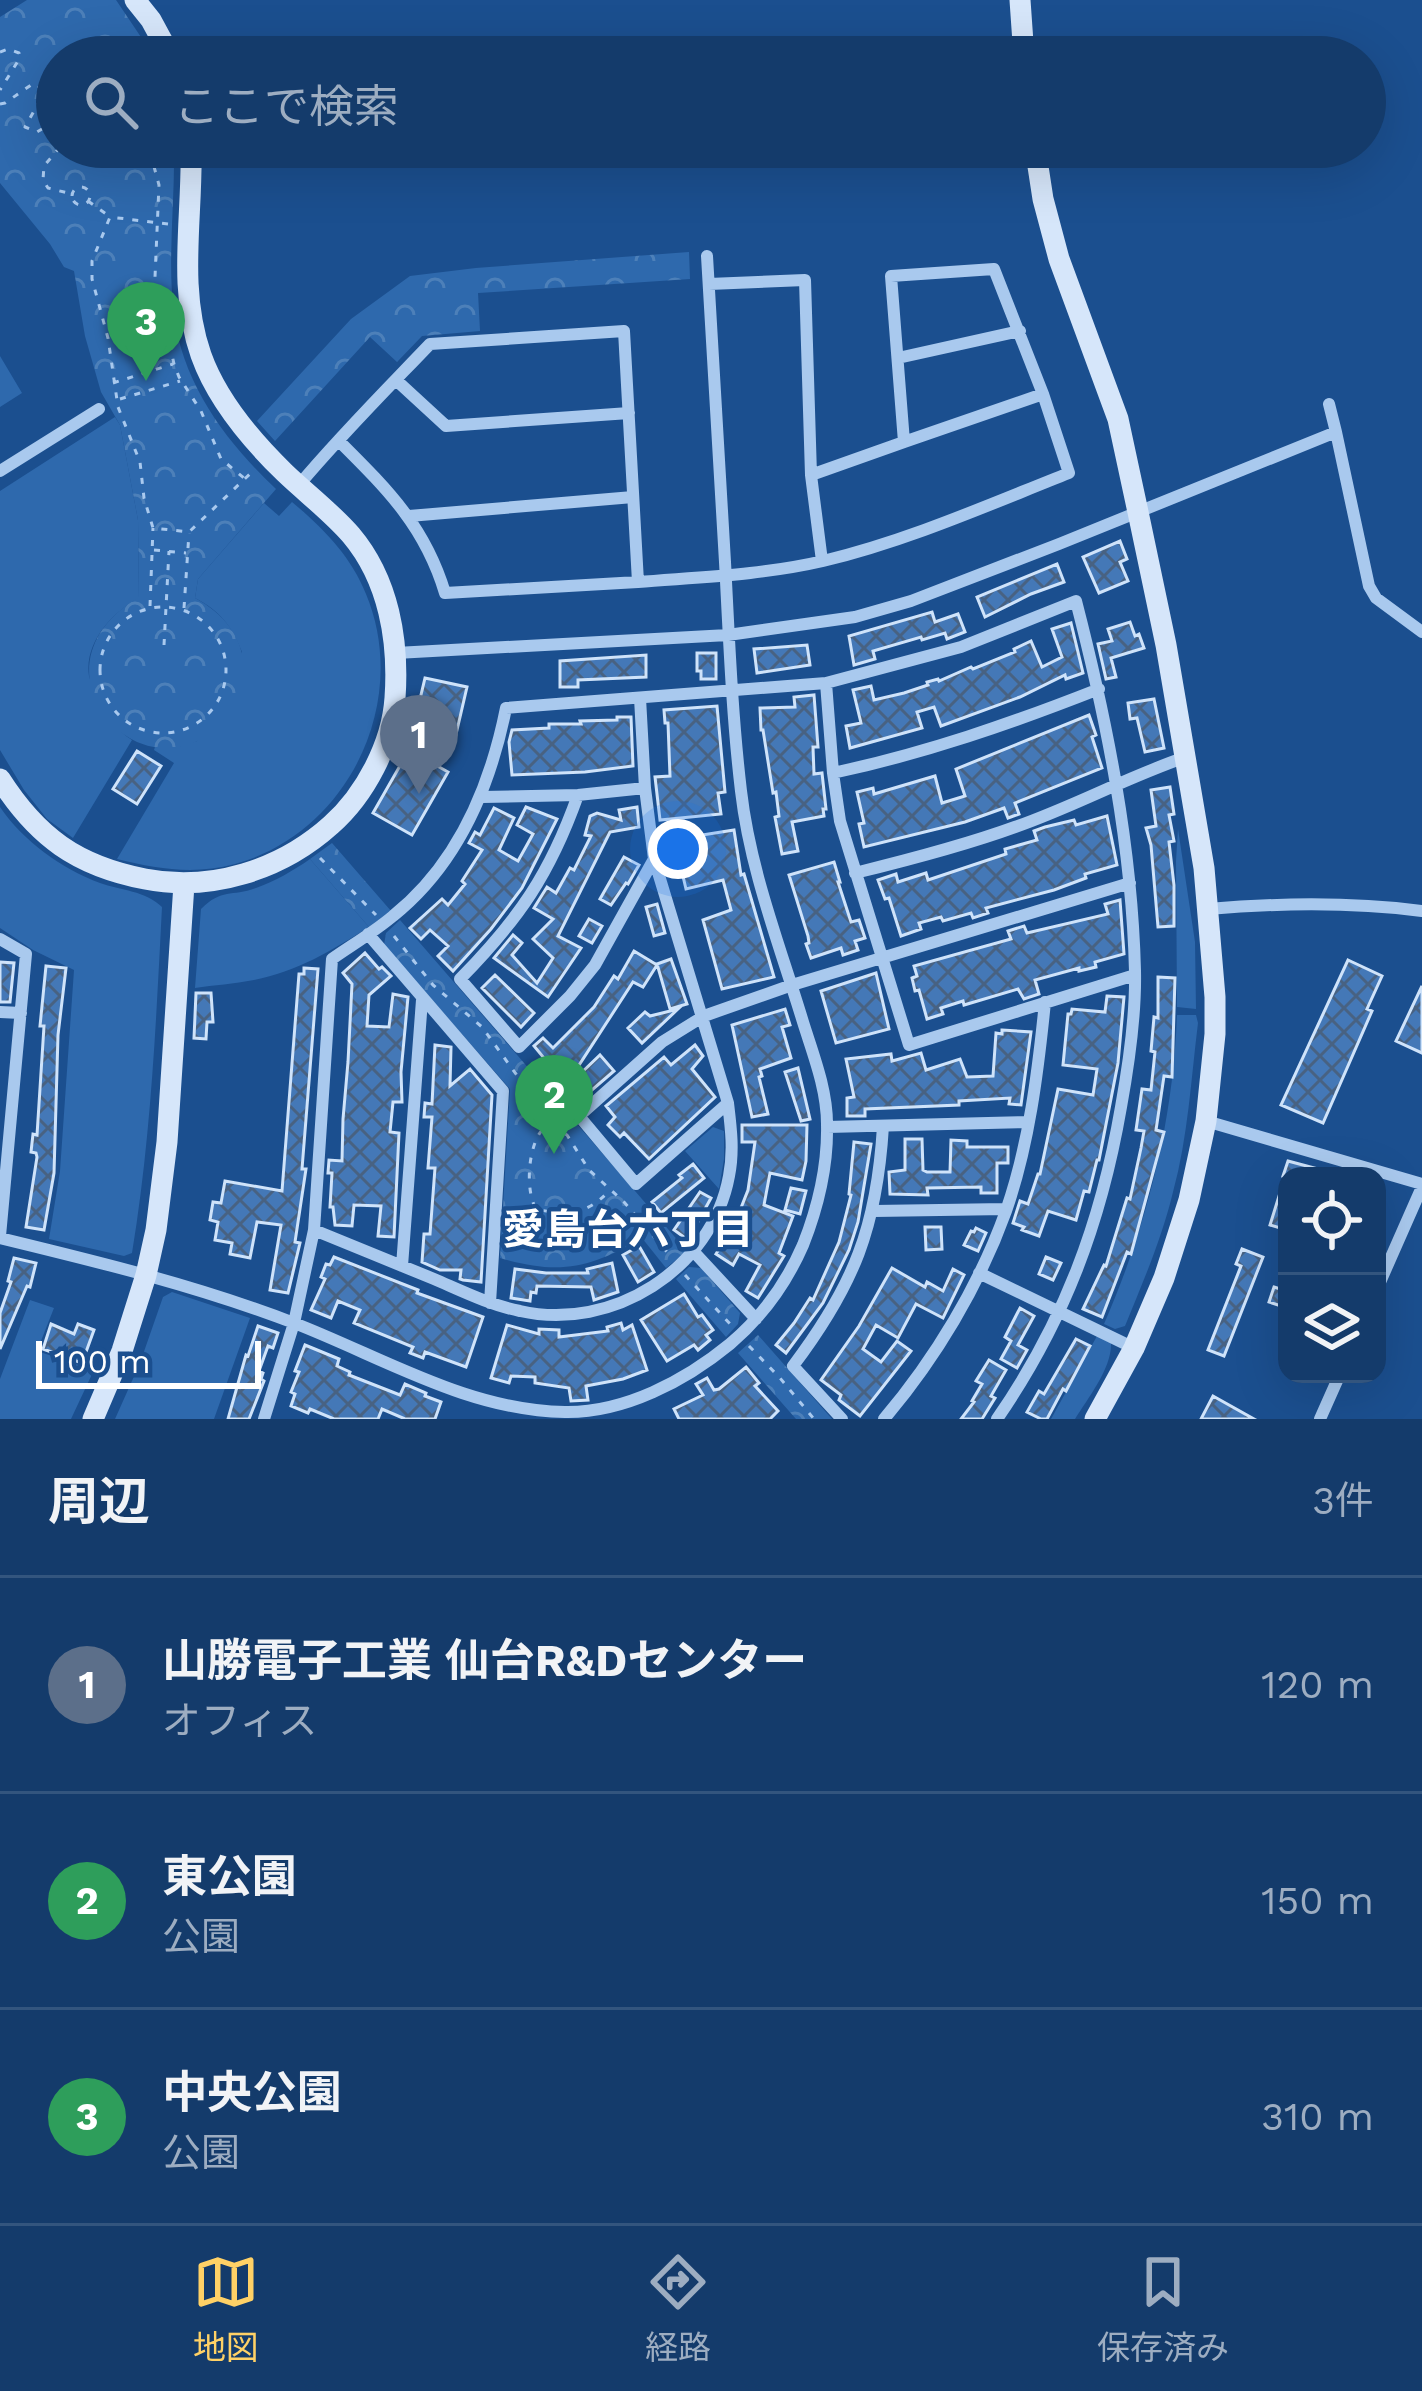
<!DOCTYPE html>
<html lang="ja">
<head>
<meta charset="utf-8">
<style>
	:root { --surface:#143b6b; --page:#214673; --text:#f1f3f6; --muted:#9dadc1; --line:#33557e; --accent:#ffd166 }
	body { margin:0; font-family:"Work Sans","Noto Sans JP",sans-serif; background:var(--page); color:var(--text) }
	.controls { position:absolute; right:36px; bottom:36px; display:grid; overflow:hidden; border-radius:24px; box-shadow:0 12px 48px #0002 }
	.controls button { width:108px; height:108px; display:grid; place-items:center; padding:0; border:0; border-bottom:3px solid var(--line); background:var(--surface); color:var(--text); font:60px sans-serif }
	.scale { position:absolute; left:36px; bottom:30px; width:225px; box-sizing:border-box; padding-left:12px; border:6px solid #fff; border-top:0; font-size:33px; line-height:42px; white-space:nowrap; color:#fff; -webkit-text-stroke:9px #1b4f8f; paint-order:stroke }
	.you { position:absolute; left:678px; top:849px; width:42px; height:42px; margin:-30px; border:9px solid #fff; border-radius:50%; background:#1a73e8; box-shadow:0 0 0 18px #1a73e833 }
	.badge { display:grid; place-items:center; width:78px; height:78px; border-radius:50%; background:var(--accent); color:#fff; font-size:39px; font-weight:700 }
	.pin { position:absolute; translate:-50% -99px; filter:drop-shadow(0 3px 6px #0008) }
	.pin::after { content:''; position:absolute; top:63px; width:42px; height:36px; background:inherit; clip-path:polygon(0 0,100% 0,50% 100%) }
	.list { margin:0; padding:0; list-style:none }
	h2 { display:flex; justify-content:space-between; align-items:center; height:156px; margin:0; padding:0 48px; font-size:51px }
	h2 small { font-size:39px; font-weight:400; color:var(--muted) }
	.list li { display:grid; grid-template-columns:78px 1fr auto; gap:36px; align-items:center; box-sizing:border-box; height:216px; padding:0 48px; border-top:3px solid var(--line) }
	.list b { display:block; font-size:45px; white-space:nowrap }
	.list p { margin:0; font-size:39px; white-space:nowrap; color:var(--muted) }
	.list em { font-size:39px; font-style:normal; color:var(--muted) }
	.icon { flex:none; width:66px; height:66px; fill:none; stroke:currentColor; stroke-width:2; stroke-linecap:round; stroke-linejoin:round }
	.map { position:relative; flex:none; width:1422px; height:1419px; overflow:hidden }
	.search { position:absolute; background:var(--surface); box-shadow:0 12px 48px #0002; left:36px; right:36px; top:36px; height:132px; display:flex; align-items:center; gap:30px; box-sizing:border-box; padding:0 42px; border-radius:66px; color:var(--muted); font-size:45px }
	.sheet { height:804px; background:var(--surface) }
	nav { display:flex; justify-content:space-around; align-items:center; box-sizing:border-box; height:168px; border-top:3px solid var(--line); background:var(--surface); font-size:33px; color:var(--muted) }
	nav a { display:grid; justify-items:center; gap:6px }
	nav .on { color:var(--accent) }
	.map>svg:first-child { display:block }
	.grass { fill:#2e69ad }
	.park { fill:url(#park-crowns) }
	.building { fill:url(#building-cross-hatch); stroke:#cfe3fa; stroke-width:3 }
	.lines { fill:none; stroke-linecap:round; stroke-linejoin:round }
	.path { stroke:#a9c9ee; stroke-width:3; stroke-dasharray:6 9; stroke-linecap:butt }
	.street { stroke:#a9c9ee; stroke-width:12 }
	.secondary { stroke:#d6e6fa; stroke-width:21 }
	.labels { text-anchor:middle; stroke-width:9; stroke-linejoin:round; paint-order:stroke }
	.neighbourhood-label { font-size:42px; font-weight:bold; fill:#fff; stroke:#1b4f8f }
</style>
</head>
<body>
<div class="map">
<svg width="1422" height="1419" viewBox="0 0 1422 1419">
	<defs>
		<pattern id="park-crowns" width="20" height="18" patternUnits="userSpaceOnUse" patternTransform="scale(3)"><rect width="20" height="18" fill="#2e69ad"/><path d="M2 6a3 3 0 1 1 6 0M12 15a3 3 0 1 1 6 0" fill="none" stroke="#4d80b9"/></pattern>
		<pattern id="building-cross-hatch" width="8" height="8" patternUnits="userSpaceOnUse" patternTransform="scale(3)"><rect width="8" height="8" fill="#4478b7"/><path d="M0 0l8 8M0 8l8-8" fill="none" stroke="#486282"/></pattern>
	</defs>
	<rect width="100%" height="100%" fill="#1b4f8f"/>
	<path class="grass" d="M0,356L22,393L0,407Z
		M115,417L120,425L138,520L139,598C112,612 84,643 89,676C91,685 97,694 102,703C111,719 116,730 132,740L73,838L47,819L24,790L0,750V491Z
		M292,502C323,528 351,556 366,594C411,702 348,833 235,864C194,875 157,869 117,859L174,763L154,750L155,747H178L197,741L242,652C232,626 220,611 195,598L198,579L264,503L279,516Z
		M0,807C23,841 62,869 100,883C120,890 146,891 162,907C156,1023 151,1138 132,1253L124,1256L49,1239L60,1171L74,970L33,950L0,928Z
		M1178,829L1195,942L1196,1009L1177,1007L1176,861Z
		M310,859L369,927C333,950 296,972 254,980C234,984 214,985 195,988L201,909C222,888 231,897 256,888C275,881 293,871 310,859Z
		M1177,1015H1196L1198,1023C1191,1079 1188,1137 1173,1192C1162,1238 1143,1282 1125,1326L1115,1329L1104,1324C1147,1225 1173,1123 1177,1015Z
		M713,1127L724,1131V1159L719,1189L685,1151Z
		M172,1292L250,1318L214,1419H115L140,1363L163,1297Z
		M30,1300L54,1308L37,1351L94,1370L71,1419H0V1379Z
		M1097,1336L1111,1343C1112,1368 1088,1398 1075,1419H1051Z"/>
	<path class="park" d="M27,0H116L151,52L153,57H57V147H174C175,203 167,260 174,315C183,385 227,443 276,489L198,579L195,598C223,613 244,637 244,671C244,689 236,708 223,722C143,806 19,668 139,597L138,520L120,425L101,392L85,336L74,271L64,267L50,244L0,183V17Z
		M689,252L690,279L478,293L480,331L422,336L397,362L370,337L275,441L257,421L351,319L410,276L476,268Z
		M332,843L391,911L369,927L310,859Z
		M400,920L687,1251L666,1268L642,1238C589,1269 559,1275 500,1258L510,1089L384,945L386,933Z
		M689,1267L701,1268L740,1313L738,1324L726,1337L676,1279Z
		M758,1335L832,1419H796L738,1353Z"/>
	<path class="building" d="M1120,541L1127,559L1120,562L1128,581L1099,593L1083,557Z
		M1057,564L1064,582L1031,594L985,617L977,597Z
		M932,612L935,622L958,614L965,632L947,639L945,633L922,640L921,637L873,651L875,659L854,665L849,636Z
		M1130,622L1135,636L1139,634L1144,648L1111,658L1116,677L1106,679L1098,644L1112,641L1108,629Z
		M1071,623L1083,673L1066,679L1065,675L1020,697L941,726L934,707L917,712L922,728L850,748L846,726L861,723L853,690L871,686L874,700L904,693L928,685L927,682L938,679L939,681L971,667L973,669L1015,652L1014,649L1031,641L1042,667L1062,657L1052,629Z
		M807,645L810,665L757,673L754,649Z
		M697,653H716V679H701V671H697Z
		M646,655V677L578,680V687H560V661Z
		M425,678L467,687L454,743L412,733Z
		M814,695L818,747H813L814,774L822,773L826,809H823L824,816L792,822L798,851L782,854L775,817L779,816L776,792L773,793L763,730H761L760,708L795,707L794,697Z
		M1154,699L1164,748L1145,752L1137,718L1130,719L1128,703Z
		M717,706L725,792L718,793L721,814L660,820L655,777L670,776L668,723H665L664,710Z
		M1089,715L1096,735L1092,737L1102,768L1015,803L1019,814L1008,818L1004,808L965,822L864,847L859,824L864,823L857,792L873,788L874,794L935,776L942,803L965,796L956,769Z
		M617,717H631L633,766L585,772L512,775L509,742L512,730L549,728V724H581L580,721L617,720Z
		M409,750L448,772L412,835L373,813Z
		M137,751L161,766L137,804L113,789Z
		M1170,787L1174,814L1169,815L1174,841L1169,842L1174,885V926L1158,927L1151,845L1146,828L1156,826L1151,790Z
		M526,807L557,819L522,888L491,929L453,971L438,956L448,946L430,930L421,939L410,928L442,899L448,905L465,884L462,881L482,850L469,843L475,832L480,835L494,808L514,818L499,850L518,861L533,834L517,825Z
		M637,807L639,827L610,832L558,936L581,948L548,997L494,958L513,935L522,943L512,955L537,983L553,958L533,939L553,919L534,908L547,887L556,893L570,868L574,870L591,836L585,835L590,816L597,813L621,820L619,810Z
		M1107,816L1117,865L1085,874L1086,878L1054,890L986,908L988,913L973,918L971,913L943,921L941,917L919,923L921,929L901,936L889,898L885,899L878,880L896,874L898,882L926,873L928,880L1006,854L1005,849L1037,840L1034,831L1045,827L1074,820L1076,825Z
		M734,830L741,875L744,874L774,977L722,989L703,920L731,910L723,880L686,889L677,851L665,853L664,841Z
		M624,857L639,865L628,884L626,883L611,905L600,899Z
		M834,862L840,882H838L851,922L859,920L865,938L855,941L858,950L843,955L841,948L811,958L806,944L809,943L808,936L789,875Z
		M1120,900L1124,954L1095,962L1096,967L1079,971V968L1035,980L1039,994L1024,999L1018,989L964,1005L963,1001L941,1008L943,1014L927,1019L919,990L915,991L912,978L917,976L914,966L1011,939L1008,931L1024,926L1027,933L1108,914L1105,904Z
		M657,904L665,933L654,936L646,907Z
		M589,919L602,926L592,943L579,936Z
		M634,951L657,965L643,987L633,982L572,1076L584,1085L572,1096L550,1072L544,1078L534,1067L544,1058L534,1046L543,1038L553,1048L594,1007L614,976L618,979Z
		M365,953L379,969L382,967L391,976L369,995L367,1026L389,1027L393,994L408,997L401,1072L402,1102H393L390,1132L399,1133L394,1237L378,1236L381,1206L354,1205L352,1226L335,1225L333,1207H330L332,1173H328L329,1160L342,1161L343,1119L348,1062L352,984L343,973Z
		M671,959L687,1004L670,1009L657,964Z
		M1348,960L1382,976L1367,1009L1372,1011L1323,1123L1281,1105Z
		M0,962L14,963L10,1002H0Z
		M46,966L66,968L58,1035L54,1173L44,1230L26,1227L37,1157L36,1153L31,1152L33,1134L37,1135L44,1026H40Z
		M304,968L318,969L302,1169H306L295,1242L300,1243L288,1293L270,1290L281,1225L257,1222L250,1258L230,1254L232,1243L215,1240L218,1222L210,1220L213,1202L221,1203L225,1181L282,1191L299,974H304Z
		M876,973L889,1029L836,1043L821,991Z
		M495,975L534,1013L521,1027L482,988Z
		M1158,977L1175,978L1172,1077L1164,1076L1156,1130L1164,1132L1131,1254L1127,1252L1102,1317L1083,1309L1104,1265L1106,1266L1127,1198L1130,1199L1141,1148L1144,1131L1136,1130L1142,1089L1151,1090L1155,1052L1151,1051L1154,1017L1158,1018Z
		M1422,986V1053L1396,1041Z
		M196,993H211L213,1022H207L206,1039L194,1038Z
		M1107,996L1124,997L1118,1063L1099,1160H1097L1089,1192L1084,1191L1076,1220L1048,1211L1039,1236L1022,1230L1024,1227L1013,1223L1020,1201L1028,1204L1038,1174H1040L1058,1089L1093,1095L1097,1069L1063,1065L1068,1014H1071L1072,1009L1105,1012Z
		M678,1009L642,1043L628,1028L645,1012L650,1016Z
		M785,1009L790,1025L782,1027L791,1058L760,1069L762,1076L759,1077L768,1114L752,1117L732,1025Z
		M1002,1030L1031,1032L1021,1105L1009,1104L1010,1098L959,1101V1105L865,1109V1116H847V1098L854,1097L846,1059L891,1054L892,1061L921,1053L926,1070L960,1059L967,1077L993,1076L996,1033L1002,1034Z
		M435,1045L451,1047L450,1086L470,1069L492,1095L481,1282L463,1280L460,1279L461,1270H440L422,1262L424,1234H430L435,1168H428L432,1117H424L425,1103L432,1104Z
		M695,1045L703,1056L692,1069L715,1097L649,1159L624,1133L620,1137L608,1125L615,1117L606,1106L664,1057L671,1065Z
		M600,1055L614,1071L592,1090L578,1076Z
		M798,1068L810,1119L801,1121L785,1072Z
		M742,1125H807L806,1161L802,1180L770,1173L764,1205L793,1216L779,1253L784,1256L758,1298L746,1291L760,1265L739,1254L733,1265L716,1254L735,1223L748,1190L755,1142H742Z
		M905,1139H922L923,1170L927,1172H950L951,1140L967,1141V1147H1008V1163H997V1193H981V1187L927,1188L928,1195L890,1194L889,1172L905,1170Z
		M854,1142L871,1144L858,1222L849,1250L823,1303L786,1353L776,1345L794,1323L810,1298L813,1300L839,1242L851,1195L849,1194Z
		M1288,1161L1329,1172V1176H1283Z
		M693,1164L704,1178L661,1213L652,1202L682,1178L679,1175Z
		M1284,1180L1287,1181V1230L1270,1225Z
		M791,1188L806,1191L800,1214L785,1210Z
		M700,1192L711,1198L688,1240L674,1230Z
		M925,1227H941L942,1249L926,1250Z
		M976,1228L986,1233L978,1251L964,1245L971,1231L974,1232Z
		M639,1246L654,1272L638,1282L623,1255Z
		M1242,1249L1263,1257L1224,1356L1208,1350L1241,1266L1236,1264Z
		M334,1257L418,1290L417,1293L483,1317L466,1367L425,1352L423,1358L410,1353L413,1347L354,1323L360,1310L338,1301L331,1318L311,1310L325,1279L321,1277L326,1264L330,1265Z
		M1046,1257L1061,1263L1053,1280L1039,1274Z
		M14,1258L36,1263L30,1287L27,1286L0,1349V1313L11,1282L8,1281Z
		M612,1263L618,1292L594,1300L591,1287L537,1286L536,1293L531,1292L530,1301L511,1298L515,1269L546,1273H588L587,1269Z
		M892,1268L925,1287L927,1282L943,1291L953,1269L964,1275L943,1318L916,1304L898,1338L876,1325L863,1349L881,1362L897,1341L911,1351L860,1416L839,1400L841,1395L821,1380L859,1326Z
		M1274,1287L1287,1291V1308L1269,1302Z
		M684,1294L698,1317L702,1315L713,1330L706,1335L710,1340L698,1350L694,1345L667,1361L641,1320Z
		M1020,1308L1034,1316L1018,1345L1027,1350L1017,1368L1001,1359L1011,1341L1005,1337Z
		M621,1323L623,1330L632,1325L647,1370L623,1379L586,1386L588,1400L571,1401L569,1388L535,1383V1377L511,1376L509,1383L491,1378L507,1325L539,1334V1329L559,1330V1337L608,1331L607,1327Z
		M51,1324L74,1334L78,1324L94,1330L82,1363L43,1349Z
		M258,1326L278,1333L273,1348L268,1346L259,1371L263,1373L261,1379L264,1381L249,1419H228L246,1355L248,1356Z
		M1076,1339L1090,1346L1066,1391L1063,1389L1047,1419H1041L1027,1412L1039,1391L1044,1394Z
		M305,1345L339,1359L337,1366L350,1372L349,1375L400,1395L405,1384L426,1393L425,1396L441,1402L435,1419H405L382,1409L378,1419H334L310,1409L308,1413L291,1406L295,1394L291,1392L299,1372L295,1371Z
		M989,1360L1006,1370L991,1396L995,1398L982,1419H961L974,1402L972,1401L982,1384L976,1381Z
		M746,1367L759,1383L755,1386L778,1411L770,1419H679L674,1409L703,1395L696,1384L707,1378L714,1390L719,1389Z
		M1213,1396L1254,1419H1201Z"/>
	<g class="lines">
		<path class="path" d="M0,52L8,49L19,53L18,61L0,90
			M0,104L5,103L31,85H38L43,95L25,127L37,132L57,120
			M60,147L44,166L43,180L48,188L72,194
			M150,152L159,185L155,277L174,364L179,377L201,411L221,459L244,478
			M72 196a9 9 0 1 1 18 0a9 9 0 1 1-18 0Z
			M88,201L109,216
			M168,224L110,217L92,261V279L108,338L118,407L140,462L144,498L153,528L189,532L253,471
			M113,383L173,364
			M120,399L180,381
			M154,550L186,553
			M150,606L153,528
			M100 670a63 63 0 1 1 126 0a63 63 0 1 1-126 0Z
			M184,608L189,533
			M164,645L169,551
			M320,858L376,915
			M394,936L433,985L482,1027L537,1103L544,1128H556L567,1135L589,1170L624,1202L668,1253
			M542,1130C528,1147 525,1190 536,1209C566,1216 586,1215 608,1192
			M685,1275L731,1325
			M749,1346L780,1378L814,1419"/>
		<path class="street" d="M709,284L805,280L811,475
			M898,358L1020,331
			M396,380L446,426L629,413
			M1329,404L1336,432
			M904,442L1043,394
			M0,471L99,409
			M299,485C340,436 386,390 430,344L624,331L638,582L445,593C425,526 387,489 339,441
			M409,516L633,497
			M638,582C699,577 763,575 823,561C907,541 988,505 1069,473L1043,394L994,269L891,276L904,442L811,475L822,561
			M396,653L728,635L855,617L911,601L1059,544L1336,432L1369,586L1376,598L1422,632
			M826,683L833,773L840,821L909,1045L1135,975
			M833,773C926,753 1010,724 1099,689
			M578,795C550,874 519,919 460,979L519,1047L570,996L595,965L654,859
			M482,797L578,795L645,788
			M855,873C908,860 963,846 1015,827C1073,807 1127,777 1186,757
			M1208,909C1278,903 1352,902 1422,911
			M368,934L503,1091L490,1303
			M0,939L26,954L0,1236
			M0,1012L21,1013
			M728,1103L636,1184L579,1116L662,1042L704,1016L792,985L1130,883
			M1206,1121L1422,1184
			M827,1127L1029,1122
			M874,1211L1006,1209
			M314,1230C354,1246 394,1263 434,1279C462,1291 490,1305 520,1311C612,1332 712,1269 729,1176C734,1151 731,1128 728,1103L654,859L645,788L640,698
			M0,1238C99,1262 198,1286 294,1323C382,1357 469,1411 565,1412C624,1413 685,1381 730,1344C762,1317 786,1284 803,1245C818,1207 828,1165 827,1124C827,1089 813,1054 803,1022C780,946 750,870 741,791C732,715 729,638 725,562C719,460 713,358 707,256
			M694,1252L756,1319
			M402,1266L422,1000
			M979,1273L1134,1348
			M1377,1289L1422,1187
			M264,1419L294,1323L314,1230L332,959C352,945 374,932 393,916C458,864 490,788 506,708L826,683L961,647L1076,601C1107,721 1132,847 1135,971C1136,1016 1129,1063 1121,1107C1101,1223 1064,1322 997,1419
			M842,1419L793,1366C854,1285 877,1227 883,1126
			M884,1419C935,1359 979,1286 1006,1211C1029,1145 1038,1072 1045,1002
			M1320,1419L1340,1374"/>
		<path class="secondary" d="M135,0L151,20L171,57
			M1020,0L1024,57
			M1035,147L1043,199L1059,259L1118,419L1138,512L1166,645L1204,868L1215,997V1034L1206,1121L1189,1200L1164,1278L1134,1348L1095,1419
			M0,779C37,837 77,866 145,879C211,892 281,870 331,825C365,795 392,744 395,698C399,641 389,580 351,535C331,512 307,494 285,473C251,440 217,400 201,355C177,286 193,217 191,147
			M93,1419L122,1351L146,1275L156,1230L167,1142L184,884"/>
	</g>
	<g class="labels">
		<g class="neighbourhood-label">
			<text x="628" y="1244">愛島台六丁目</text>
		</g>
	</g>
</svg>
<div class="controls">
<button><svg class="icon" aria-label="locate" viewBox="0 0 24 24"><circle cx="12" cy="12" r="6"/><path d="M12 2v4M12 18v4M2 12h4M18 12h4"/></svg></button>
<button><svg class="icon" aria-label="layers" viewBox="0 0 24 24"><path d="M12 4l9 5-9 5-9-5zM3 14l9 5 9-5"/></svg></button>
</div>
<div class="scale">100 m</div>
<div class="you"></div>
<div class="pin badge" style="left:419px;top:794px;background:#5c6f8a">1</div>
<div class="pin badge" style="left:554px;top:1154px;background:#2e9e5b">2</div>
<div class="pin badge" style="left:146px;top:381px;background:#2e9e5b">3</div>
<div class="search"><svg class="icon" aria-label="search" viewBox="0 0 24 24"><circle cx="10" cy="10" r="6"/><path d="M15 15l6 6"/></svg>ここで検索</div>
</div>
<section class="sheet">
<h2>周辺<small>3件</small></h2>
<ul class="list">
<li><span class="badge" style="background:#5c6f8a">1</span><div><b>山勝電子工業 仙台R&amp;Dセンター</b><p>オフィス</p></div><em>120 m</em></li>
<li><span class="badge" style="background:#2e9e5b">2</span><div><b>東公園</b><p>公園</p></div><em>150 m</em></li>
<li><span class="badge" style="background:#2e9e5b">3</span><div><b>中央公園</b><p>公園</p></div><em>310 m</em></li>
</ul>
</section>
<nav>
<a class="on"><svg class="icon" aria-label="map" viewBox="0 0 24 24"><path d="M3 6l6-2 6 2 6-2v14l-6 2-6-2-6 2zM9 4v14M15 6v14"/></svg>地図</a>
<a><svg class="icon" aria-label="directions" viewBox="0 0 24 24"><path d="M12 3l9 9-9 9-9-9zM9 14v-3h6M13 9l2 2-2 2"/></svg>経路</a>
<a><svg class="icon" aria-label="saved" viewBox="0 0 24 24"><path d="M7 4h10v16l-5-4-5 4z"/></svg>保存済み</a>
</nav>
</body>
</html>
